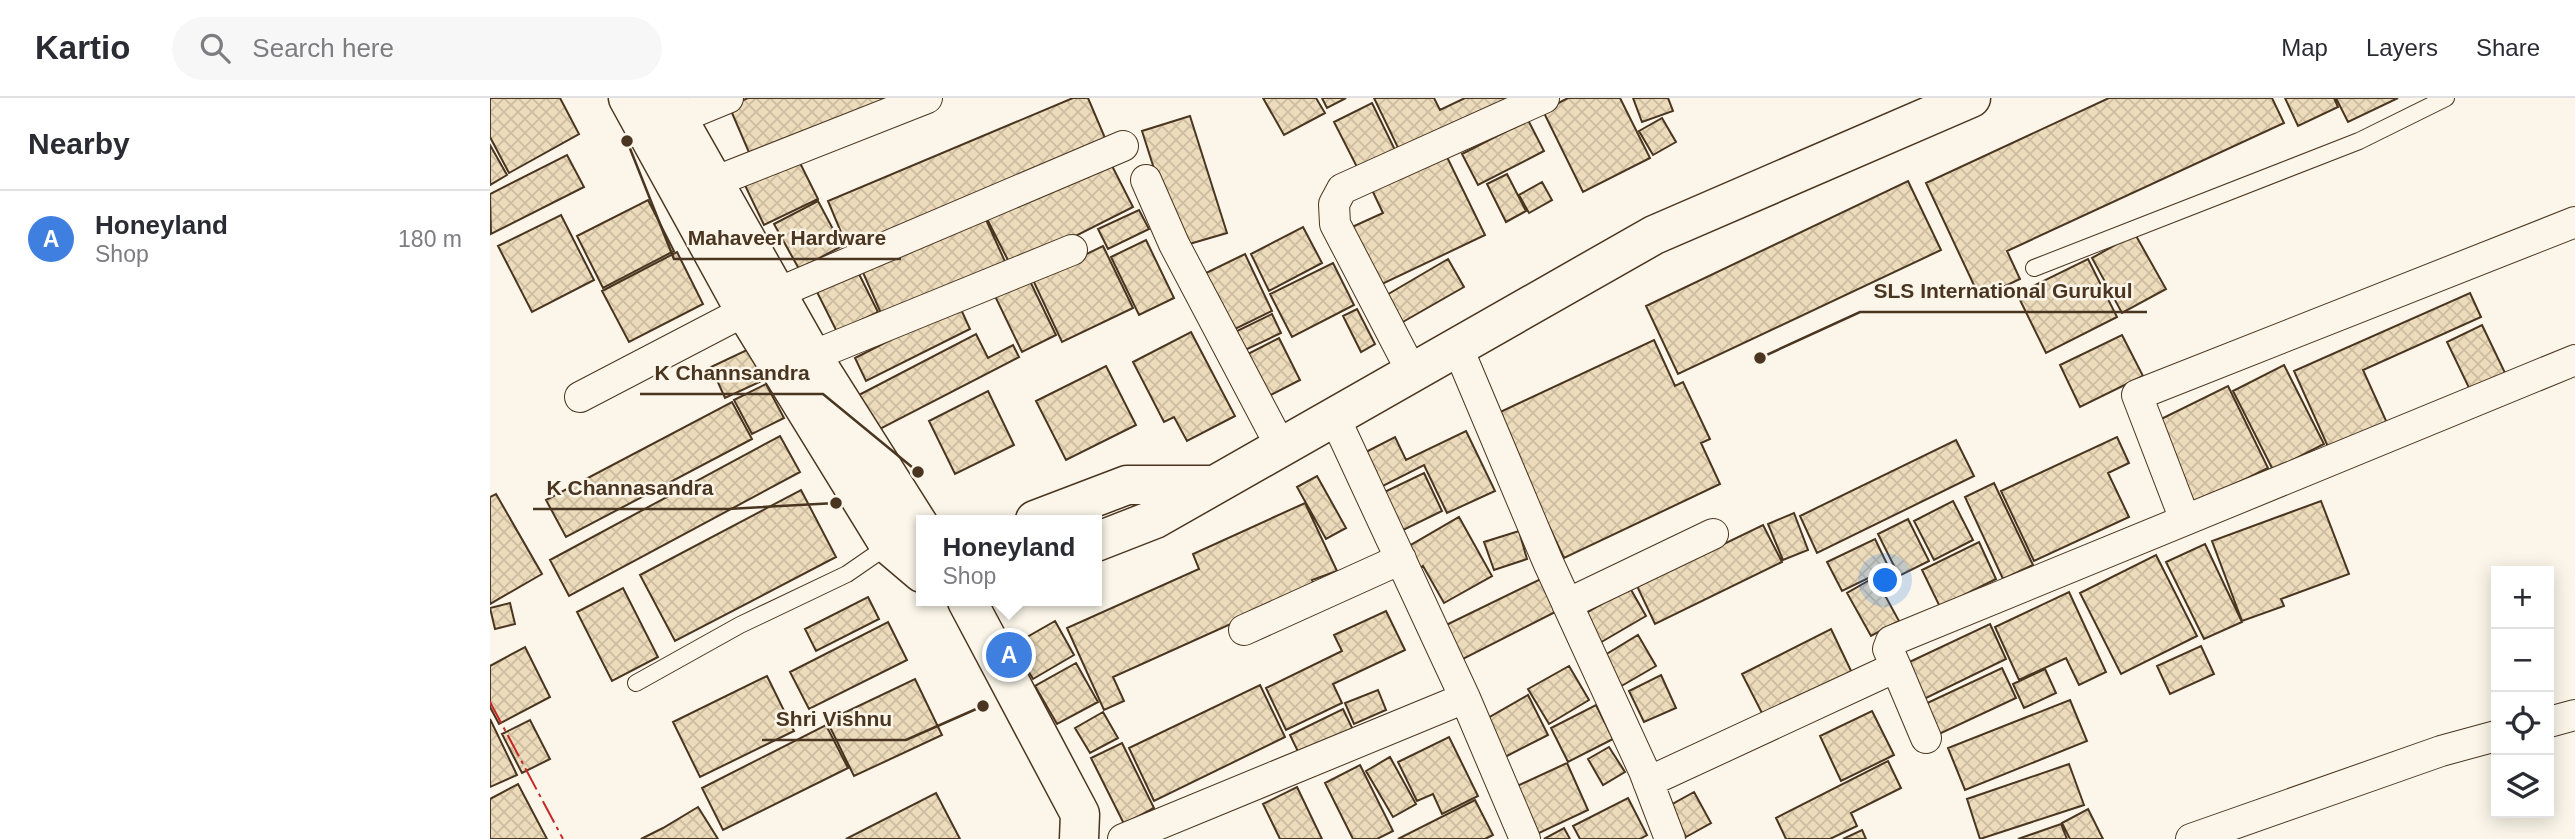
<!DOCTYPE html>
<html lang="en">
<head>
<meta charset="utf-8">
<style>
	:root { --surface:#fff; --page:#f7f7f7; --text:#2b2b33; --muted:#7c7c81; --line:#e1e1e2; --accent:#c62828 }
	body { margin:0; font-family:Helvetica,sans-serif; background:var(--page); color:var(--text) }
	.controls { position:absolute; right:21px; bottom:21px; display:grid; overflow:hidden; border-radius:0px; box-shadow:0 4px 18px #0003 }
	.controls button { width:63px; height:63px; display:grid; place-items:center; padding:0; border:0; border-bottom:2px solid var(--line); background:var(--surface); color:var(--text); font:35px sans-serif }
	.you { position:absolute; left:1396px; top:483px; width:24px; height:24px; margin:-18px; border:5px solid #fff; border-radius:50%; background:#1a73e8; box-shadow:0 0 0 10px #1a73e833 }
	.badge { display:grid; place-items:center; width:46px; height:46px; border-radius:50%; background:var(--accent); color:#fff; font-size:23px; font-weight:700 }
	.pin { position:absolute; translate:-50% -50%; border:4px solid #fff; box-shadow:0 2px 7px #0006 }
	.popup { position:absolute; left:426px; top:417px; width:186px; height:91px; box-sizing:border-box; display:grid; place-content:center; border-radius:0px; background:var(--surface); filter:drop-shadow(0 2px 5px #0005); font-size:23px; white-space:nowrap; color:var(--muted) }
	.popup b { font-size:26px; color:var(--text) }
	.popup::after { content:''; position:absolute; left:50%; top:100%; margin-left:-14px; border:14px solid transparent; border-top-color:var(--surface) }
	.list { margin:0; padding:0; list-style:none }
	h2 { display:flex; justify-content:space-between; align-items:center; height:91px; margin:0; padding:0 28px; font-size:30px }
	h2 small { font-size:23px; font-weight:400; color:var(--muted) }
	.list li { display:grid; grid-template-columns:46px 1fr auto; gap:21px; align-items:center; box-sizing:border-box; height:98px; padding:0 28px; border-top:2px solid var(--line) }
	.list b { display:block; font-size:26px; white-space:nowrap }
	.list p { margin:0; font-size:23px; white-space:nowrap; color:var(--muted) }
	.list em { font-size:23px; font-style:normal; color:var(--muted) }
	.icon { flex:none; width:38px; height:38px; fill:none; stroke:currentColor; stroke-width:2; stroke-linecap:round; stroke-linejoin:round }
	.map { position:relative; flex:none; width:2085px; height:741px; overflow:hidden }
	header { display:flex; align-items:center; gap:42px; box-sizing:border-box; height:98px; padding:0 35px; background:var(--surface); border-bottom:2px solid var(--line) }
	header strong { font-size:33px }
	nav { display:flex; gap:38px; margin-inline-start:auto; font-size:24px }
	.search { width:490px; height:63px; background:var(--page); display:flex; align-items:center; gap:18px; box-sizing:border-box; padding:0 24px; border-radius:38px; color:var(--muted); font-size:26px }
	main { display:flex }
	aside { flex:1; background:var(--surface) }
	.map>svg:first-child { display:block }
	.building { fill:url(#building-cross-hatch); stroke:#4a3520; stroke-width:2 }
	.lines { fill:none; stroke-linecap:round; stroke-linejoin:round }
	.lane-casing { stroke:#4a3520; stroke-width:18 }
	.street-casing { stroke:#4a3520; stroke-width:32 }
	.secondary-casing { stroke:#4a3520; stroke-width:41 }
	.lane { stroke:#fbf6e9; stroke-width:16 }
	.street { stroke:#fbf6e9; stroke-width:30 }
	.secondary { stroke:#fbf6e9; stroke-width:38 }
	.power { stroke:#c62828; stroke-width:2; stroke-dasharray:24 5 3.5 5; stroke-linecap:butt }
	.leader { fill:none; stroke:#4a3520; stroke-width:2.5 }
	.callout-dot { fill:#4a3520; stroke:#fbf6e9; stroke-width:2.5 }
	.callout-label { font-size:21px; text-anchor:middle; font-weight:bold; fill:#4a3520; stroke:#fbf6e9; stroke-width:5; stroke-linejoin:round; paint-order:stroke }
</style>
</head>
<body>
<header>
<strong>Kartio</strong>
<div class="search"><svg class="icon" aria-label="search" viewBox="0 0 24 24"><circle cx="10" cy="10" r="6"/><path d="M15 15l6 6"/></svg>Search here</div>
<nav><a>Map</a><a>Layers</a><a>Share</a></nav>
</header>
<main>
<aside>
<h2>Nearby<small></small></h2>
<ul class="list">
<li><span class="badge" style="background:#3f7fe0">A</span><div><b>Honeyland</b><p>Shop</p></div><em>180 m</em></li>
</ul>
</aside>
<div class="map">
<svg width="2085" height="741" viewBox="0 0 2085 741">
	<defs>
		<pattern id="building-cross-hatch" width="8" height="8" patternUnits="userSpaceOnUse" patternTransform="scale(1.75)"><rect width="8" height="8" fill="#ecdcbc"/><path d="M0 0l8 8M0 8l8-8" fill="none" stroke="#ccbda1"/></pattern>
	</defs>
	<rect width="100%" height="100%" fill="#fbf6e9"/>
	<path class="building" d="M0,0H70L89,36L19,75L0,39Z
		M258,0H414L261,59L239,8Z
		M583,0H598L618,47L360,156L338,103Z
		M773,0H826L835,15L794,37Z
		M832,0H856L837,10Z
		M884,0H944L950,12L975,0H1031L912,58Z
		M1078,0H1130L1160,60L1093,94L1053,13Z
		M1143,0H1178L1183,13L1152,24Z
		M1619,0H1782L1794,25L1517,153L1530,181L1490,200L1436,85Z
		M1795,0H1844L1848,9L1808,28Z
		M1846,0H1908L1858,24Z
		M882,5L906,54L869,73L844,24Z
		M700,18L737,135L689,149L652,33Z
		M1172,20L1186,44L1163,57L1149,33Z
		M1038,22L1054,53L988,87L972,56Z
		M0,47L17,77L0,87Z
		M305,55L328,101L274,127L252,81Z
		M77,57L94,89L1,136L0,96Z
		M956,57L995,137L890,187L862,129L893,115L882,92Z
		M617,58L643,109L522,170L496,119Z
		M1017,76L1036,113L1016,124L997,86Z
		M1418,83L1451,152L1188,276L1156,208Z
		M1052,84L1062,102L1039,115L1029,97Z
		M158,102L184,153L113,190L87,138Z
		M328,103L352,148L309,171L284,126Z
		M649,112L659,131L618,151L608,131Z
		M493,115L517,168L394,222L371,170Z
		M71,117L104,182L42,214L8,148Z
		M813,129L832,165L779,193L761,156Z
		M1645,136L1676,191L1632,215L1602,160Z
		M656,142L684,200L649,217L621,159Z
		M613,148L643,210L572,244L543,182Z
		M187,154L213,206L139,244L112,193Z
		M755,156L782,213L741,233L714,176Z
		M958,161L974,189L911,225L895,198Z
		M1598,161L1627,219L1556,255L1527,196Z
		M843,165L864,207L802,239L780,196Z
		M367,172L388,214L347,234L326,192Z
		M538,179L566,237L532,254L504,196Z
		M1980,195L1991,219L1873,272L1897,325L1839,351L1804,273Z
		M469,207L480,231L376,283L365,260Z
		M867,211L885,246L871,254L853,218Z
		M782,216L791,235L751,254L743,235Z
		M1992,227L2016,277L1981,294L1957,244Z
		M701,234L745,318L697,343L684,319L674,324L643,264Z
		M486,236L498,260L523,247L529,259L386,333L367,298Z
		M1632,237L1653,278L1590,309L1570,267Z
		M789,240L810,282L775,300L754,258Z
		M1164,242L1185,288L1193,284L1220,341L1211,345L1230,386L1074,460L1006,316Z
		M261,250L276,281L235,300L221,269Z
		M1794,267L1834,346L1783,372L1743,293Z
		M616,268L646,327L576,362L546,303Z
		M276,286L294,320L262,336L244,302Z
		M1738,288L1778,370L1701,408L1663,325Z
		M498,293L524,347L465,376L439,323Z
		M242,304L262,341L76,439L56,402Z
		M976,333L1005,393L957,415L934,367L885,392L868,358L905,339L916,362Z
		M290,338L310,374L79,498L60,462Z
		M1627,339L1639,365L1618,375L1639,419L1544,463L1511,393Z
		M1466,342L1484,378L1327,455L1310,418Z
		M934,375L952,413L903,437L884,399Z
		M827,378L856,430L836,441L807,389Z
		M1504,385L1543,467L1513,481L1475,399Z
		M311,392L346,459L185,543L150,477Z
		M6,396L52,476L0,506V399Z
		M1463,403L1483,442L1444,462L1424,423Z
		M1831,403L1859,476L1791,501L1794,508L1752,523L1722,443Z
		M815,405L847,473L822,482L825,488L623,579L634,603L614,612L577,530L709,471L703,456Z
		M1304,415L1318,452L1293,462L1278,426Z
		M969,419L1002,478L954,505L933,468L926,473L914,451Z
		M1418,421L1439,463L1409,478L1388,436Z
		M1273,427L1292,464L1165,526L1147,488Z
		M1029,433L1037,461L1004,472L994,444Z
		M1385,441L1399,470L1352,493L1337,464Z
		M1489,444L1506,481L1450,509L1432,472Z
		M1715,446L1752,524L1714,541L1676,464Z
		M1666,457L1707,538L1631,576L1590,495Z
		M1057,478L1073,510L967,564L950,530Z
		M1385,479L1409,523L1381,538L1357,495Z
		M133,490L168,559L122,583L87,514Z
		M1140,490L1156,518L1108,546L1091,518Z
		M1579,494L1616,574L1589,587L1576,560L1529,582L1505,529Z
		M378,499L389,521L326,553L315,531Z
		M20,505L25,526L5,531L0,510Z
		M896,513L915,552L843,586L852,605L796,632L776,590L852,553L844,537Z
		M565,523L584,557L543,581L523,547Z
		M398,524L417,562L319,611L300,574Z
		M1500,526L1516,561L1430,603L1413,567Z
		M1341,531L1364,579L1276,623L1252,576Z
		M1148,537L1166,568L1128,590L1110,560Z
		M1711,548L1724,576L1680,596L1667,568Z
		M35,549L60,599L9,626L0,609V568Z
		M586,565L608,604L567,626L545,588Z
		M1079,568L1099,602L1059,626L1038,591Z
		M1512,570L1526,600L1447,637L1433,607Z
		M1555,571L1566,595L1534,610L1523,586Z
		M1171,577L1186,610L1154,624L1139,593Z
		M277,578L304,633L210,679L183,624Z
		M425,581L452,637L364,678L337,623Z
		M770,587L795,639L664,703L639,650Z
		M888,592L896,612L864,626L855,605Z
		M1038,597L1058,637L1007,663L991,624Z
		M1580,602L1597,643L1475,692L1458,650Z
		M1106,607L1123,641L1078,664L1061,630Z
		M853,611L865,636L812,662L800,637Z
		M1382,613L1404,657L1351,683L1330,638Z
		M613,614L628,640L600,655L585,630Z
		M0,621L27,677L0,689Z
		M40,622L60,661L32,675L12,636Z
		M336,627L358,670L233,732L212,690Z
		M959,639L988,698L952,716L943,696L927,703L908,664Z
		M632,645L664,710L634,726L601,660Z
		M1119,649L1135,674L1113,687L1098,661Z
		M900,659L926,706L903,719L876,673Z
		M1398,663L1411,690L1361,715L1367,728L1340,741H1296L1286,720Z
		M1077,665L1098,712L1047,736L1025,689Z
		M1579,666L1594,707L1490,741L1477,701Z
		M870,667L903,733L887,741H863L835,685Z
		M28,686L57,741H0V701Z
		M807,689L832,741H790L773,706Z
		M1204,694L1221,725L1196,739L1179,708Z
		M446,695L470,741H356Z
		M1138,700L1157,737L1150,741H1090L1083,728Z
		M985,702L1003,737L995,741H908Z
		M208,709L228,741H151L173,730Z
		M1598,711L1613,741H1580L1572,725Z
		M1571,726L1577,741H1528Z
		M1074,730L1080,741H1054Z
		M1372,732L1376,741H1353Z"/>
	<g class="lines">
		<defs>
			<path id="lane" d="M1544,170L1869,43L1956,0
				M146,585L250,527L357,476L399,447"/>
			<path id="street" d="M187,21L238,0
				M656,82L684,146L790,347
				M224,84L437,0
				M285,196L633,48
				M967,248L1058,464L1154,673L1180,741
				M322,258L582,152
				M922,274L845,126L844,106L852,91L1054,0
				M90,299L255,213
				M844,318L975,600L1035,741
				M1695,422L1647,297L2085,124
				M1077,506L1223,436
				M754,532L911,461
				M1406,569L1436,640
				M2059,624L2085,617
				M1158,684L1406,569L1398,551L1401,543L2085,262
				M633,741L975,600
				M1701,741L1951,653L2006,638"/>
			<path id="secondary" d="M138,0L255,213L399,447L432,475
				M176,0L322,258L432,432
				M545,422L637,387H720
				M606,444L665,421L1164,137L1481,0
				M477,503L590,716L589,741"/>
		</defs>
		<use href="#lane" class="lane-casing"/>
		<use href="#street" class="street-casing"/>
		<use href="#secondary" class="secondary-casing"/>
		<use href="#lane" class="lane"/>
		<use href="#street" class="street"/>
		<use href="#secondary" class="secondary"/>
		<path class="power" d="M0,604L73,741"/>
	</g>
	<path class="leader" d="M137 43L184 161H411M1270 260L1370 214H1657M428 374L333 296H150M346 405L238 411H43M493 608L416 642H272"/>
	<g class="callout-dot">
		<circle cx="137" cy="43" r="7"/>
		<circle cx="1270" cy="260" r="7"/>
		<circle cx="428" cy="374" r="7"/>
		<circle cx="346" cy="405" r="7"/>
		<circle cx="493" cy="608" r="7"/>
	</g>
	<g class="callout-label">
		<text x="297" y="147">Mahaveer Hardware</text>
		<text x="1513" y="200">SLS International Gurukul</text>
		<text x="242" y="282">K Channsandra</text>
		<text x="140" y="397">K Channasandra</text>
		<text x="344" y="628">Shri Vishnu</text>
	</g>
</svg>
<div class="controls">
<button>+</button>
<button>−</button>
<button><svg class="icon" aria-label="locate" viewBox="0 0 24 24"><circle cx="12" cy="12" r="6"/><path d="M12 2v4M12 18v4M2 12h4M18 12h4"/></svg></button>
<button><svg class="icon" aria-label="layers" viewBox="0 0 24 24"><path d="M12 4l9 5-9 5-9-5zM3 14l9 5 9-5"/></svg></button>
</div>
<div class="you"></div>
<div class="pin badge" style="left:519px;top:557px;background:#3f7fe0">A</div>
<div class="popup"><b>Honeyland</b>Shop</div>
</div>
</main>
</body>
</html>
